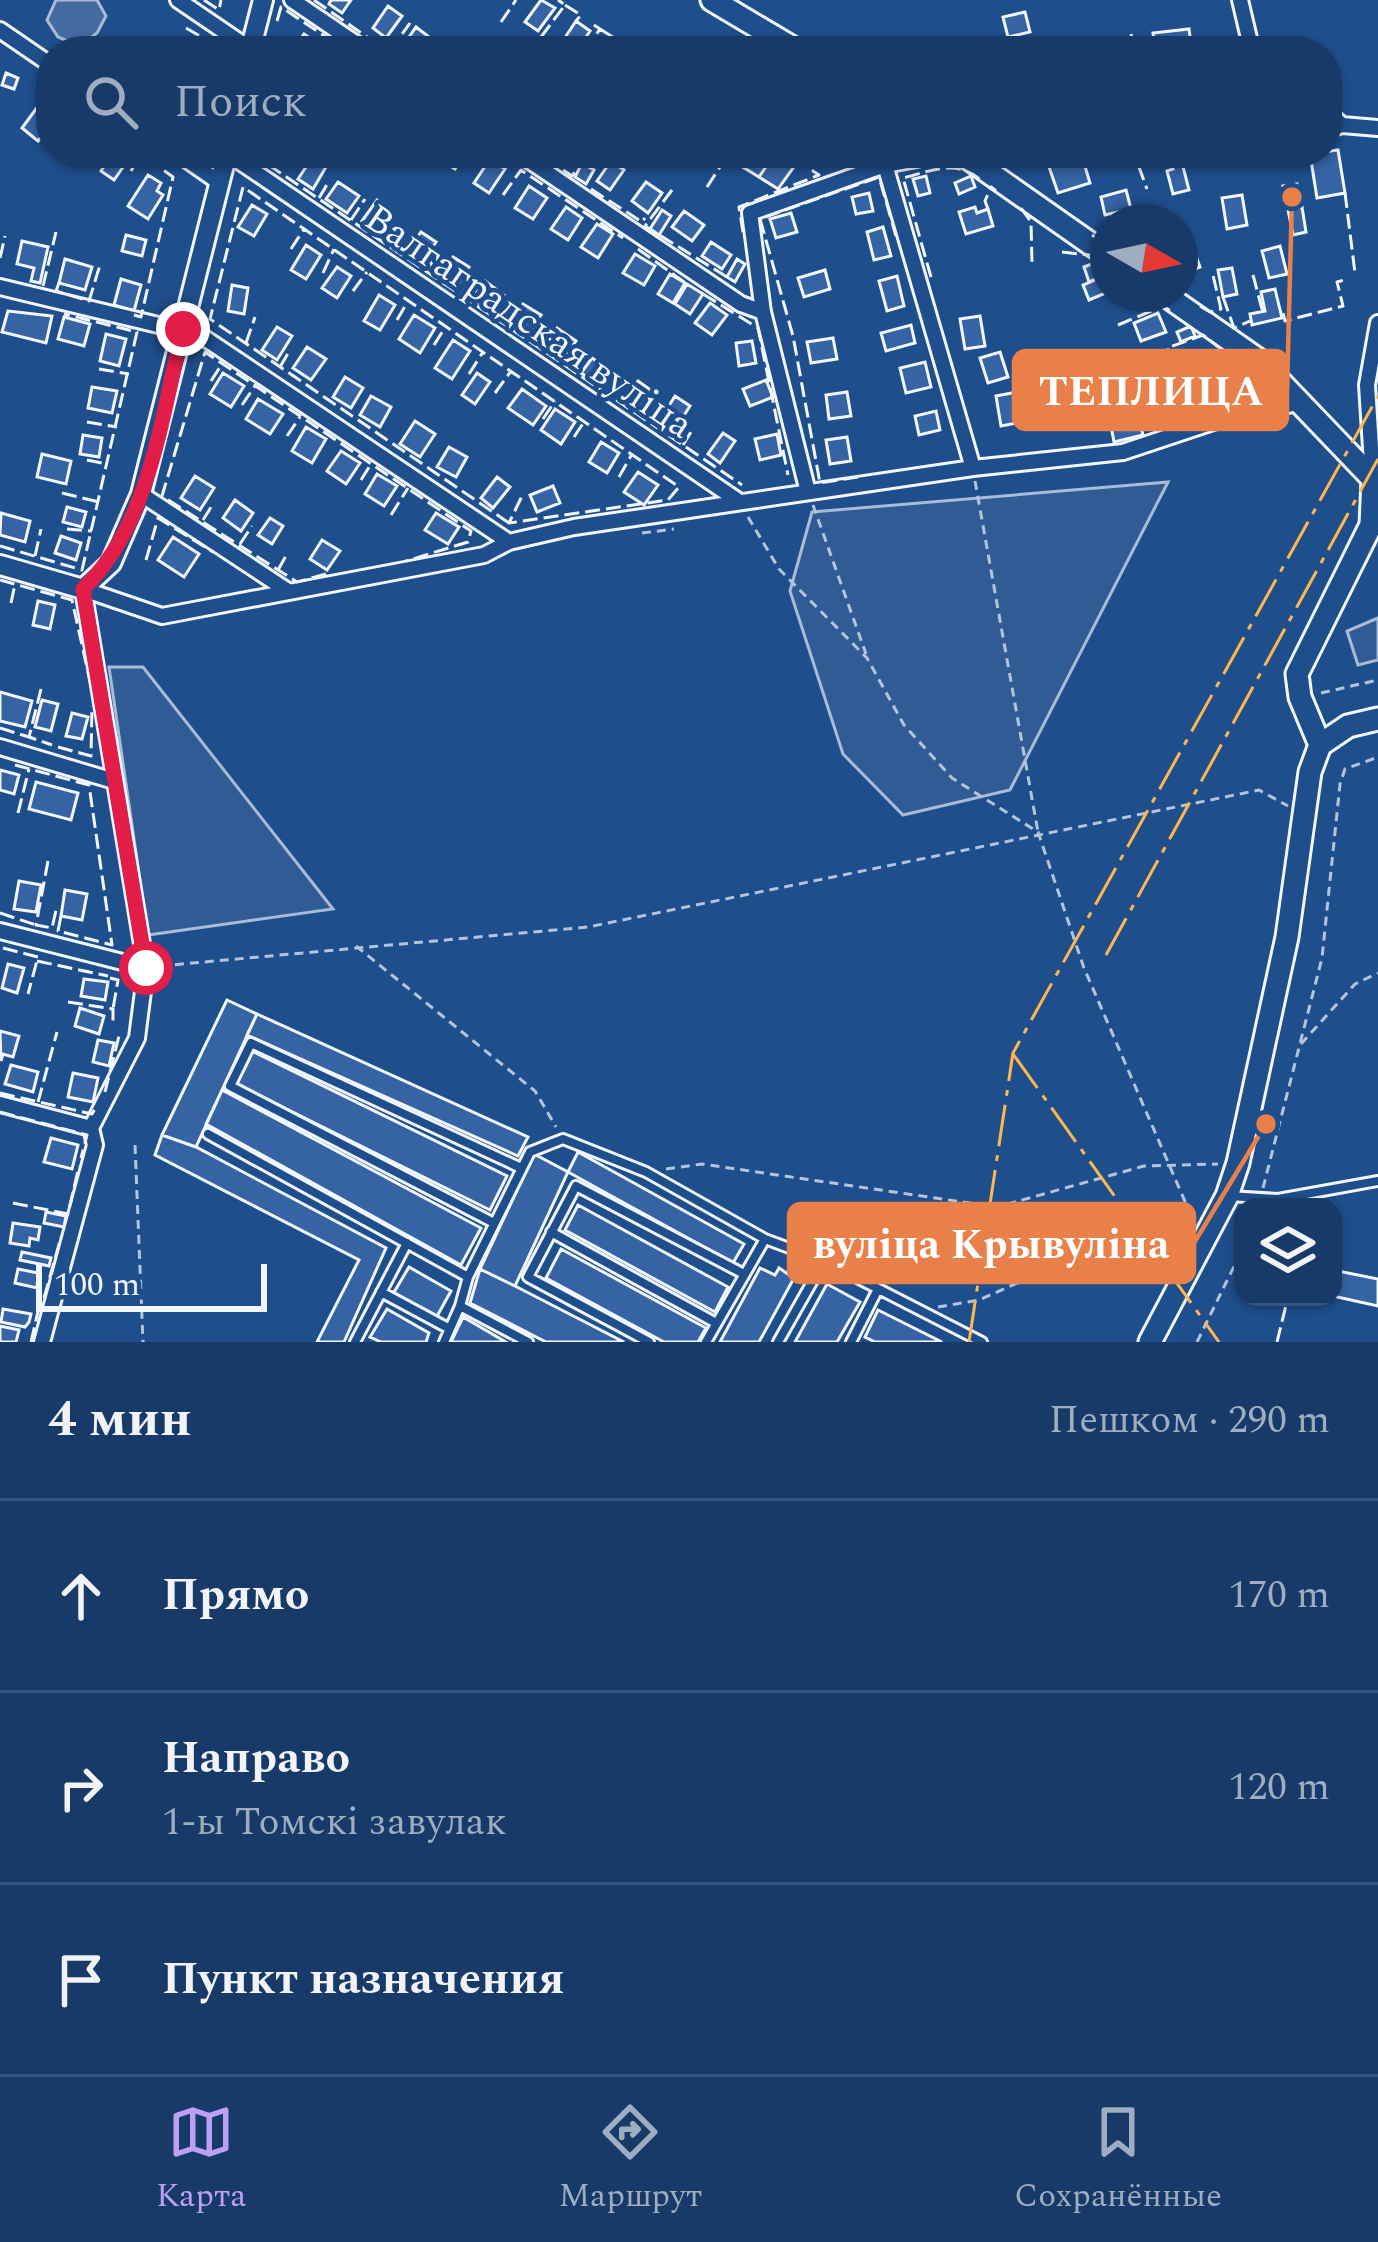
<!DOCTYPE html>
<html lang="ru">
<head>
<meta charset="utf-8">
<style>
	:root { --surface:#173a69; --page:#20416f; --text:#f1f3f6; --muted:#9eadc0; --line:#36547d; --accent:#bca0f2 }
	body { margin:0; font-family:Spectral,serif; background:var(--page); color:var(--text) }
	.controls { position:absolute; right:36px; bottom:36px; display:grid; overflow:hidden; border-radius:24px; box-shadow:0 3px 9px #0004 }
	.controls button { width:108px; height:108px; display:grid; place-items:center; padding:0; border:0; border-bottom:3px solid var(--line); background:var(--surface); color:var(--text); font:60px sans-serif }
	.compass { position:absolute; left:1090px; top:204px; width:108px; height:108px; border-radius:50%; background:var(--surface); box-shadow:0 3px 9px #0004; rotate:99deg }
	.scale { position:absolute; left:36px; bottom:30px; width:231px; box-sizing:border-box; padding-left:12px; border:6px solid #f2f6ff; border-top:0; font-size:33px; line-height:42px; white-space:nowrap; color:#f2f6ff; -webkit-text-stroke:9px #1f4e8c; paint-order:stroke }
	.stop { position:absolute; width:36px; height:36px; margin:-27px; border:9px solid #e11d48; border-radius:50%; background:#fff }
	.stop.end { background:#e11d48; border-color:#fff; box-shadow:0 3px 12px #0008 }
	.list { margin:0; padding:0; list-style:none }
	h2 { display:flex; justify-content:space-between; align-items:center; height:156px; margin:0; padding:0 48px; font-size:51px }
	h2 small { font-size:39px; font-weight:400; color:var(--muted) }
	.list li { display:grid; grid-template-columns:78px 1fr auto; gap:36px; align-items:center; box-sizing:border-box; height:192px; padding:0 48px; border-top:3px solid var(--line) }
	.list b { display:block; font-size:45px; white-space:nowrap }
	.list p { margin:0; font-size:39px; white-space:nowrap; color:var(--muted) }
	.list em { font-size:39px; font-style:normal; color:var(--muted) }
	.icon { flex:none; width:66px; height:66px; fill:none; stroke:currentColor; stroke-width:2; stroke-linecap:round; stroke-linejoin:round }
	.map { position:relative; flex:none; width:1378px; height:1342px; overflow:hidden }
	.search { position:absolute; background:var(--surface); box-shadow:0 3px 9px #0004; left:36px; right:36px; top:36px; height:132px; display:flex; align-items:center; gap:30px; box-sizing:border-box; padding:0 42px; border-radius:48px; color:var(--muted); font-size:45px }
	.sheet { height:732px; background:var(--surface) }
	nav { display:flex; justify-content:space-around; align-items:center; box-sizing:border-box; height:168px; border-top:3px solid var(--line); background:var(--surface); font-size:33px; color:var(--muted) }
	nav a { display:grid; justify-items:center; gap:6px }
	nav .on { color:var(--accent) }
	.map>svg:first-child { display:block }
	.built { fill:#305b95; stroke:#a8bbd7; stroke-width:3 }
	.water { fill:#446ba0; stroke:#a8bbd7; stroke-width:3 }
	.building { fill:#3563a3; stroke:#f2f6ff; stroke-width:3 }
	.lines { fill:none; stroke-linecap:round; stroke-linejoin:round }
	.service-casing { stroke:#f2f6ff; stroke-width:14 }
	.minor-casing { stroke:#f2f6ff; stroke-width:20 }
	.tertiary-casing { stroke:#f2f6ff; stroke-width:24 }
	.secondary-casing { stroke:#f2f6ff; stroke-width:27 }
	.path { stroke:#b3c4dc; stroke-width:3; stroke-dasharray:9 6; stroke-linecap:butt }
	.service { stroke:#1f4e8c; stroke-width:8 }
	.minor { stroke:#1f4e8c; stroke-width:14 }
	.tertiary { stroke:#1f4e8c; stroke-width:18 }
	.secondary { stroke:#1f4e8c; stroke-width:21 }
	.fence { stroke:#f2f6ff; stroke-width:3; stroke-dasharray:15 6; stroke-linecap:butt }
	.power { stroke:#ffb74d; stroke-width:3; stroke-dasharray:42 9 6 9; stroke-linecap:butt }
	.route { stroke:#e11d48; stroke-width:15 }
	.labels { text-anchor:middle; stroke-width:9; stroke-linejoin:round; paint-order:stroke }
	.street-label { font-size:39px; fill:#f2f6ff; stroke:#1f4e8c }
	.leader { fill:none; stroke:#ea8049; stroke-width:4.5 }
	.callout-dot { fill:#ea8049; stroke:#1f4e8c; stroke-width:4.5 }
	.callout { fill:#ea8049; stroke:#ea8049; stroke-width:4.5 }
	.callout-label { font-size:42px; text-anchor:middle; font-weight:bold; fill:#fff }
</style>
</head>
<body>
<div class="map">
<svg width="1378" height="1342" viewBox="0 0 1378 1342">
	<rect width="100%" height="100%" fill="#1f4e8c"/>
	<path class="built" d="M1168,482L1010,790L903,815L843,754L790,591L812,512Z
		M1378,618V660L1358,665L1347,631Z
		M109,667H143L333,909L148,935Z"/>
	<path class="water" d="M56,0H97L106,16L97,33L80,46L58,37L47,20Z"/>
	<path class="building" d="M331,0H351L342,13L329,4Z
		M541,0L555,8L538,31L525,22Z
		M388,6L402,16L386,38L373,28Z
		M1025,12L1030,32L1008,37L1003,17Z
		M576,21L590,31L577,51L562,42Z
		M416,27L437,43L431,51L403,46Z
		M1189,29L1192,51H1156L1153,33Z
		M304,34L328,50L327,51H292Z
		M6,73L18,78L14,89L2,85Z
		M44,98L51,103V124L38,141L22,128Z
		M1338,150L1345,193L1317,198L1310,154Z
		M113,153L128,160L114,180L101,171Z
		M443,153H465L455,169L439,159Z
		M750,153L774,155L759,177L741,166Z
		M1081,153L1090,183L1058,193L1048,164Z
		M774,155L793,168L778,189L759,177Z
		M312,158L326,167L313,189L298,179Z
		M490,159L505,169L489,193L474,183Z
		M1181,159L1189,190L1173,194L1167,171L1173,169L1171,162Z
		M611,161L624,170L610,190L597,181Z
		M582,163L594,170L586,184L575,177Z
		M148,175L161,183L157,191L163,195L148,219L128,206Z
		M926,176L930,193L918,196L913,179Z
		M971,176L975,187L959,194L955,183Z
		M338,182L359,196L347,213L326,199Z
		M646,182L662,193L648,213L632,201Z
		M1297,184L1302,207L1288,210L1283,186Z
		M529,186L547,198L533,219L515,208Z
		M1126,190L1131,209L1105,215L1101,197Z
		M869,193L873,211L856,214L852,197Z
		M1242,195L1247,225L1227,229L1222,198Z
		M377,200L392,211L377,232L362,221Z
		M252,205L267,214L254,236L238,227Z
		M566,207L582,218L568,240L551,229Z
		M975,207L977,213L988,209L993,226L966,234L959,212Z
		M1302,207L1306,232L1293,235L1288,210Z
		M662,210L671,216L659,235L650,229Z
		M684,211L704,225L692,241L672,227Z
		M791,213L797,232L776,238L770,219Z
		M597,224L613,234L598,258L581,247Z
		M883,227L891,256L874,260L867,232Z
		M421,232L436,242L423,262L407,252Z
		M126,235L146,240L142,256L122,251Z
		M22,241L48,247L40,283L31,281L34,268L17,264Z
		M711,242L731,255L722,269L702,256Z
		M306,245L321,255L306,279L291,270Z
		M1192,245L1200,267L1180,274V250Z
		M1280,246L1287,274L1269,278L1262,251Z
		M635,254L655,266L644,285L623,273Z
		M453,257L469,267L457,286L441,276Z
		M65,259L92,267L85,290L59,283Z
		M737,259L745,264L735,282L727,277Z
		M1097,262L1103,276L1089,282L1084,267Z
		M337,267L351,276L337,298L322,288Z
		M1232,268L1237,294L1223,297L1218,270Z
		M825,270L830,289L804,297L798,278Z
		M670,274L685,283L673,303L658,294Z
		M1106,275L1108,292L1089,300L1083,285Z
		M897,276L904,306L887,311L879,281Z
		M121,279L141,285L134,311L114,305Z
		M485,281L504,295L492,313L472,298Z
		M687,284L703,294L690,314L675,304Z
		M232,285L248,288L244,314L228,311Z
		M1275,289L1282,318L1252,325L1250,314L1265,311L1261,292Z
		M379,295L395,305L380,330L364,321Z
		M710,303L727,315L712,335L695,323Z
		M523,304L541,315L527,335L510,324Z
		M8,311L52,316L46,343L2,332Z
		M1158,313L1166,332L1141,341L1134,323Z
		M414,315L435,328L420,353L399,339Z
		M980,316L985,346L965,349L960,319Z
		M64,317L90,324L84,346L58,339Z
		M911,325L915,343L886,351L881,333Z
		M1191,326L1195,336L1181,342L1177,332Z
		M277,327L292,336L277,360L262,350Z
		M557,328L576,341L563,361L544,348Z
		M106,334L126,339L119,366L100,361Z
		M833,338L837,359L811,363L807,342Z
		M453,340L470,351L452,379L435,368Z
		M752,341L756,363L739,366L736,343Z
		M307,347L326,359L311,380L293,368Z
		M1000,352L1008,377L988,383L980,358Z
		M592,358L610,370L600,385L581,373Z
		M925,362L931,387L906,393L900,368Z
		M223,373L244,386L231,407L210,394Z
		M477,373L490,382L475,404L462,395Z
		M345,377L363,388L351,408L333,397Z
		M766,380L773,397L750,406L743,389Z
		M638,381L652,391L639,409L626,399Z
		M92,387L117,391L112,413L88,408Z
		M522,389L546,406L533,425L508,408Z
		M847,392L851,416L829,419L826,395Z
		M1017,392L1022,422L1001,426L996,396Z
		M371,396L391,407L380,427L360,415Z
		M675,396L690,406L672,434L657,425Z
		M258,399L283,414L270,434L246,419Z
		M555,409L575,422L561,444L541,430Z
		M936,411L940,430L919,435L915,416Z
		M1139,419L1143,435L1114,442L1111,426Z
		M415,421L435,434L420,457L400,444Z
		M306,427L326,439L312,463L292,451Z
		M723,433L735,441L720,463L708,454Z
		M777,434L781,455L760,460L755,439Z
		M83,435L102,438L99,457L80,454Z
		M847,437L851,461L830,464L826,440Z
		M601,442L619,453L607,473L589,462Z
		M449,447L467,457L456,477L437,467Z
		M341,451L360,463L346,484L327,471Z
		M42,454L71,461L66,484L37,477Z
		M638,472L658,485L644,505L624,492Z
		M377,474L397,486L384,506L365,494Z
		M195,476L214,488L200,510L181,498Z
		M497,477L510,487L493,508L481,498Z
		M553,486L560,503L537,512L530,495Z
		M235,500L253,513L241,531L223,518Z
		M67,507L86,512L82,527L63,522Z
		M1,513L30,521L25,542L0,535Z
		M436,513L459,527L448,544L425,530Z
		M270,518L283,526L272,544L258,535Z
		M61,536L81,543L76,560L55,553Z
		M173,537L199,554L184,577L158,560Z
		M322,540L340,551L327,570L310,559Z
		M38,601L55,605L50,629L33,625Z
		M0,692L32,701L25,727L0,721Z
		M42,700L58,704L51,731L35,727Z
		M72,713L88,717L82,739L66,736Z
		M0,770L19,775L14,794L0,790Z
		M36,782L78,793L71,820L29,809Z
		M19,881L41,885L36,912L14,909Z
		M65,890L87,894L82,920L61,916Z
		M8,964L24,968L17,993L2,988Z
		M84,979L108,982L105,1000L81,996Z
		M227,1000L257,1014L196,1147L162,1135Z
		M80,1008L104,1016L99,1034L75,1026Z
		M257,1014L528,1137L518,1156L247,1035Z
		M0,1031L19,1036L13,1057L3,1054L1,1061Z
		M98,1040L114,1043L109,1066L93,1062Z
		M252,1051L507,1176L490,1210L236,1084Z
		M11,1065L38,1072L33,1092L5,1084Z
		M73,1073L98,1078L93,1102L68,1097Z
		M222,1090L481,1228L461,1265L206,1124Z
		M162,1135L196,1147L386,1248L344,1342H317L359,1260L155,1155Z
		M51,1138L78,1145L72,1169L44,1162Z
		M578,1152L744,1244L733,1263L568,1172Z
		M534,1154L568,1172L515,1286L480,1269Z
		M578,1205L728,1287L715,1312L565,1230Z
		M46,1212L66,1216L64,1227L44,1223Z
		M13,1223L40,1227L38,1240L30,1238L29,1246L10,1243Z
		M561,1249L706,1328L698,1342H664L546,1278Z
		M22,1252L51,1258L49,1266L20,1260Z
		M409,1267L451,1291L436,1318L393,1294Z
		M760,1268L775,1275L779,1268L794,1278L759,1342H720Z
		M18,1269L38,1273L37,1288L15,1283Z
		M480,1269L515,1286L624,1342H546L470,1303Z
		M1333,1270L1378,1279V1306L1333,1296Z
		M827,1284L860,1302L837,1342H795Z
		M3,1309L31,1314L29,1322L25,1327L1,1322Z
		M387,1309L429,1333L426,1342H381L370,1337Z
		M878,1310L942,1342H875L865,1337Z
		M463,1317L506,1342H451Z
		M0,1326L19,1330L16,1342H0Z"/>
	<g class="lines">
		<defs>
			<path id="service" d="M208,1134L468,1277
				M1229,1196L1278,1199L1378,1181
				M494,1223L230,1086L251,1043L521,1168
				M551,1232L716,1323
				M381,1292L448,1328
				M355,1342L407,1243
				M444,1342L460,1306
				M528,1342L460,1306L468,1277L530,1152L563,1139L646,1172L765,1239L824,1261L982,1342
				M649,1342L528,1277L576,1186L744,1274
				M706,1342L765,1239
				M778,1342L824,1261
				M851,1342L877,1291"/>
			<path id="minor" d="M178,0L250,49
				M292,0L367,51
				M1240,0L1252,51
				M0,30L51,65
				M1327,111L1342,125
				M1327,130L1342,125L1378,128
				M177,153L220,183
				M227,153L737,500
				M518,153L741,304L763,312
				M885,165L973,468
				M979,166L1012,153
				M0,287L200,335L509,542
				M1373,479L1367,385L1378,323
				M808,492L763,312L750,213L885,165L948,153
				M141,494L288,591
				M83,589L162,616L484,555L509,542L574,527L973,468L1123,452L1222,419L1302,402
				M83,589L146,968L137,1038L91,1128
				M0,747L114,781
				M0,931L146,968
				M0,1104L91,1128
				M42,1342L95,1145L91,1128"/>
			<path id="tertiary" d="M250,51L263,0
				M0,565L83,589L111,563L141,494L227,153"/>
			<path id="secondary" d="M712,0L798,51
				M961,153L1108,256
				M1164,294L1260,361L1373,479L1371,525L1297,674L1300,697L1320,745
				M1150,1342L1227,1196L1238,1163L1287,937L1310,772L1320,745L1348,726L1378,719"/>
		</defs>
		<use href="#service" class="service-casing"/>
		<use href="#minor" class="minor-casing"/>
		<use href="#tertiary" class="tertiary-casing"/>
		<use href="#secondary" class="secondary-casing"/>
		<path class="path" d="M975,481L1038,832
			M813,505L866,654
			M748,517L779,569L867,658L904,725L952,778L1038,832L1084,968L1193,1220
			M642,533L674,529
			M1321,693L1378,680
			M356,946L535,1091L556,1127
			M160,966L588,927L1259,790L1288,806
			M1301,1044L1355,984L1378,973
			M135,1145L143,1342
			M666,1169L702,1164L997,1207L1144,1166L1218,1164
			M1263,1188L1322,958L1340,784L1345,769L1378,757
			M938,1307L979,1300L1143,1227H1188
			M1197,1342L1243,1248"/>
		<use href="#service" class="service"/>
		<use href="#minor" class="minor"/>
		<use href="#tertiary" class="tertiary"/>
		<use href="#secondary" class="secondary"/>
		<path class="fence" d="M204,0L219,10L221,0
			M314,0L387,51
			M565,5L581,15L576,21
			M277,21L281,7L347,51
			M501,22L516,0
			M186,28L217,46L216,51
			M600,29L616,39L612,44
			M1131,34L1135,51
			M541,37L565,5L558,0
			M616,39L633,51
			M1240,40L1243,51
			M1086,43L1087,51
			M390,51L410,23
			M447,51L456,39
			M585,51L600,29L594,25
			M251,153L742,485
			M494,153L513,164
			M1145,153L1135,156L1147,189
			M1206,153L1207,161
			M546,158L572,176L588,153
			M131,171L141,154
			M707,187L729,153
			M591,189L642,222L645,218
			M672,190L645,226L727,277
			M1345,193L1355,273
			M503,195L521,170L623,238
			M319,198L328,183
			M1021,208L1031,222L1032,263
			M988,209L985,201L991,187L996,191
			M351,220L365,199
			M1130,222L1150,212
			M743,232L739,207L819,175L786,153
			M1092,235L1098,239L1108,234
			M1180,244L1187,241
			M291,249L304,229
			M638,249L687,284
			M395,250L406,233
			M1062,252L1098,256
			M0,258L5,236
			M426,271L438,254
			M323,273L334,249
			M1253,275L1262,309L1256,311
			M931,277L903,178C934,170 958,158 984,183
			M59,283L56,291L89,301L100,265
			M43,286L56,232
			M353,291L367,272
			M703,294L758,328L788,475
			M461,295L474,277
			M1223,297L1234,328L1250,321
			M1200,306L1210,312L1221,309L1212,271
			M1283,313L1285,321L1343,306L1337,282L1344,280
			M134,315L141,317L173,177L140,153
			M397,320L408,301
			M1118,325L1163,306L1172,312
			M246,343L255,317
			M534,344L545,329
			M434,345L446,326
			M1171,363L1167,348L1203,335L1274,390L1267,399L1237,407
			M280,367L290,350
			M99,369L129,374
			M572,370L585,349
			M469,374L483,352
			M211,381L222,364
			M495,393L511,371
			M242,405L255,386
			M543,419L555,401
			M87,422L117,427
			M287,436L300,417
			M574,437L584,422
			M683,445L694,427
			M87,460L107,464
			M619,477L632,454
			M858,477L820,483L793,336L760,219L879,177L896,236
			M361,480L371,464
			M62,493L99,502
			M391,515L408,488
			M203,520L213,504
			M509,523L210,319L243,187L679,487L668,500L509,523L522,496
			M67,529L92,531
			M240,544L252,526
			M0,546L82,570L137,332L64,314
			M35,556L41,529
			M146,560L158,518L213,552
			M278,570L287,554
			M326,574L297,582L162,496L205,352L471,531L468,542L406,561
			M0,580L72,600L90,681
			M11,603L15,584
			M41,689L29,737L52,745
			M0,728L29,737
			M58,747L91,756L92,706
			M15,765L89,785L112,945L58,931L61,916
			M18,813L29,769
			M48,861L36,925L52,928L57,906
			M0,913L36,925
			M3,948L38,957L28,994
			M37,961L108,976
			M110,978L118,980L113,1009
			M68,1002L113,1009V1022
			M105,1092L119,1036
			M0,1093L92,1114L96,1107
			M38,1102L57,1032
			M0,1112L87,1135L81,1158
			M13,1203L68,1214L79,1166
			M44,1298L61,1237
			M31,1342L39,1307
			M1277,1342L1288,1297"/>
		<path class="power" d="M1106,955L1378,459
			M1013,1054L1219,1342
			M969,1342L1013,1053L1378,396"/>
	</g>
	<g class="lines">
		<path class="route" d="M146,968L83,589C150,525 161,417 183,329"/>
	</g>
	<g class="labels">
		<g class="street-label">
			<text transform="translate(530 320) rotate(34)" y="14">Валгаградская вуліца</text>
		</g>
	</g>
	<path class="leader" d="M1292 197L1287 390M1266 1124L1194 1243"/>
	<g class="callout-dot">
		<circle cx="1292" cy="197" r="12"/>
		<circle cx="1266" cy="1124" r="12"/>
	</g>
	<g class="callout">
		<rect x="1014" y="351" width="273" height="78" rx="12"/>
		<rect x="789" y="1204" width="405" height="78" rx="12"/>
	</g>
	<g class="callout-label">
		<text x="1151" y="405">ТЕПЛИЦА</text>
		<text x="991" y="1258">вуліца Крывуліна</text>
	</g>
</svg>
<div class="controls">
<button><svg class="icon" aria-label="layers" viewBox="0 0 24 24"><path d="M12 4l9 5-9 5-9-5zM3 14l9 5 9-5"/></svg></button>
</div>
<svg class="compass" viewBox="-18 -18 36 36"><path d="M0-13l5 13h-10z" fill="#e53935"/><path d="M0 13l5-13h-10z" fill="#9eadc0"/></svg>
<div class="scale">100 m</div>
<div class="stop" style="left:146px;top:968px"></div>
<div class="stop end" style="left:183px;top:329px"></div>
<div class="search"><svg class="icon" aria-label="search" viewBox="0 0 24 24"><circle cx="10" cy="10" r="6"/><path d="M15 15l6 6"/></svg>Поиск</div>
</div>
<section class="sheet">
<h2>4 мин<small>Пешком · 290 m</small></h2>
<ul class="list">
<li><svg class="icon" aria-label="ahead" viewBox="0 0 24 24"><path d="M12 20V5M6 11l6-6 6 6"/></svg><div><b>Прямо</b></div><em>170 m</em></li>
<li><svg class="icon" aria-label="right" viewBox="0 0 24 24"><path d="M7 20v-9h11M14 6l5 5-5 5"/></svg><div><b>Направо</b><p>1-ы Томскі завулак</p></div><em>120 m</em></li>
<li><svg class="icon" aria-label="arrive" viewBox="0 0 24 24"><path d="M6 21V4h12l-3 4 3 4H6"/></svg><div><b>Пункт назначения</b></div></li>
</ul>
</section>
<nav>
<a class="on"><svg class="icon" aria-label="map" viewBox="0 0 24 24"><path d="M3 6l6-2 6 2 6-2v14l-6 2-6-2-6 2zM9 4v14M15 6v14"/></svg>Карта</a>
<a><svg class="icon" aria-label="directions" viewBox="0 0 24 24"><path d="M12 3l9 9-9 9-9-9zM9 14v-3h6M13 9l2 2-2 2"/></svg>Маршрут</a>
<a><svg class="icon" aria-label="saved" viewBox="0 0 24 24"><path d="M7 4h10v16l-5-4-5 4z"/></svg>Сохранённые</a>
</nav>
</body>
</html>
